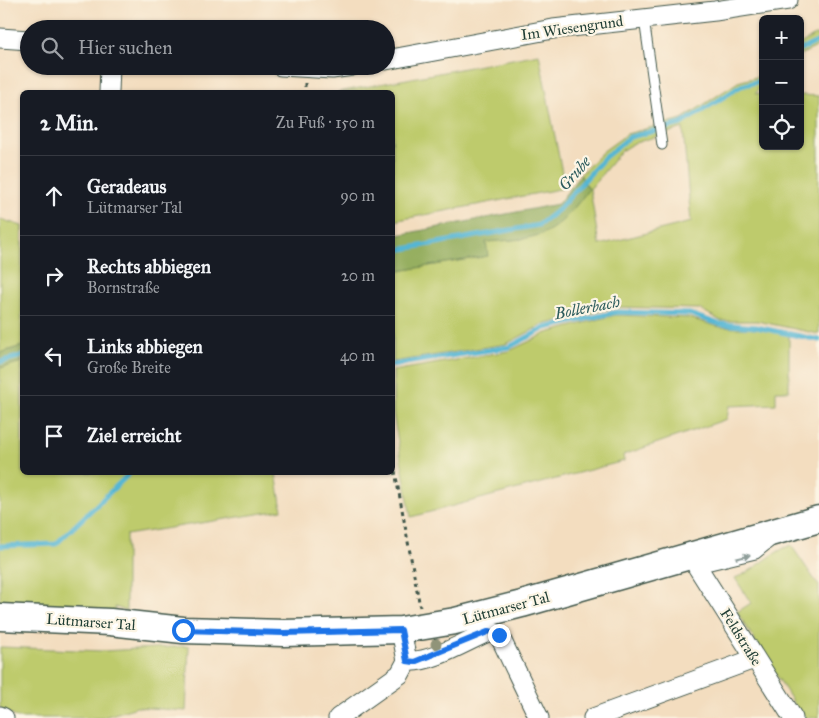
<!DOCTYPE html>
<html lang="de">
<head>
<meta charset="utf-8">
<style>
	:root { --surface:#171b24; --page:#242831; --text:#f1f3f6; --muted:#9ea1a6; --line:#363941 }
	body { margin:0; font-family:"IM FELL Great Primer",serif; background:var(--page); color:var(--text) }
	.controls { position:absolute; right:15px; top:15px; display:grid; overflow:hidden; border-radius:8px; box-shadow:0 1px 4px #0004 }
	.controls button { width:45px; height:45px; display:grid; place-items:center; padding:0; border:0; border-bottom:1px solid var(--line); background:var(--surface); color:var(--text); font:25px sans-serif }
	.stop { position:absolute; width:15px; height:15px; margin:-11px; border:4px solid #1a73e8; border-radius:50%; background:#fff }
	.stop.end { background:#1a73e8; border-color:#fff; box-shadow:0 1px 5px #0008 }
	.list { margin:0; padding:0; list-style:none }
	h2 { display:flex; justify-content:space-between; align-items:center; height:65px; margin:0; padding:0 20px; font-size:21px }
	h2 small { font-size:16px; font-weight:400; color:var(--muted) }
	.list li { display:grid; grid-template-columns:32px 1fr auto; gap:15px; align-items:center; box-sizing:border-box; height:80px; padding:0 20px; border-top:1px solid var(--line) }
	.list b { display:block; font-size:19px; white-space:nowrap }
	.list p { margin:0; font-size:16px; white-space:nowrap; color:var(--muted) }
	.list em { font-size:16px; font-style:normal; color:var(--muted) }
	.icon { flex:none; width:28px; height:28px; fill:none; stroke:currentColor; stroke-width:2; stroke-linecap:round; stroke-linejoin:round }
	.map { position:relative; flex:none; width:819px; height:718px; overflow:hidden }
	.search { position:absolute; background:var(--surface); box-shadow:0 1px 4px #0004; left:20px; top:20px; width:375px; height:55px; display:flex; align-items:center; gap:12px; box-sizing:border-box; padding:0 18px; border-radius:28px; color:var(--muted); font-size:19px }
	.panel { position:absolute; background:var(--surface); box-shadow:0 1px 4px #0004; left:20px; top:90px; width:375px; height:385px; border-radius:8px }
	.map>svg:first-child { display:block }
	.green { fill:#becb6c; stroke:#6e8450; fill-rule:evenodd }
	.forest { fill:#96af60; stroke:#5a764a }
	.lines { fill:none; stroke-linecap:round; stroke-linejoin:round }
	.stream { stroke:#55b6d4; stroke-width:5 }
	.lane-casing { stroke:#3f5549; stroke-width:11 }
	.street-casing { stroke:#3f5549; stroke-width:21 }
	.secondary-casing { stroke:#3f5549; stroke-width:29 }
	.path { stroke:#3f5549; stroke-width:3; stroke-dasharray:4 4; stroke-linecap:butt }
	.lane { stroke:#fff; stroke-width:9 }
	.street { stroke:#fff; stroke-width:19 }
	.secondary { stroke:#fff; stroke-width:26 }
	.tree { fill:#909479 }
	.oneway { fill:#8f9e9a }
	.route { stroke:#1a73e8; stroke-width:6 }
	.labels { text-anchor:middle; stroke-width:4.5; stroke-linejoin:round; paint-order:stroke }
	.street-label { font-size:15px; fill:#1f3d34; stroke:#fcf5e5 }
	.water-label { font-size:16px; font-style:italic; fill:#2c5b5c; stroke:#fcf5e5 }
</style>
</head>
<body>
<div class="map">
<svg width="819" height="718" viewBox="0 0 819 718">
	<rect width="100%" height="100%" fill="#fcf5e5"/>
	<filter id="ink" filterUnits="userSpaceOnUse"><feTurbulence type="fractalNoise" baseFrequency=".02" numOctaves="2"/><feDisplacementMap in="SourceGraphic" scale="10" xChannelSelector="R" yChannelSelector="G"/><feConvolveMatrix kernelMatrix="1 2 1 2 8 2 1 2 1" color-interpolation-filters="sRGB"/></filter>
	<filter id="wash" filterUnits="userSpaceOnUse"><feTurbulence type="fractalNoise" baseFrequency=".0096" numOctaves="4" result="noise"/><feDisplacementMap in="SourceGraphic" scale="20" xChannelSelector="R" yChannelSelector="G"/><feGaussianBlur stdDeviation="1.12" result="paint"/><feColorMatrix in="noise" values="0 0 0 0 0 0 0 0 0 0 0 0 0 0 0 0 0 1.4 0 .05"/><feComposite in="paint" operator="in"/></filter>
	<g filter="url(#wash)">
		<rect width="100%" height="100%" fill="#f3ddbf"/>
		<path class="green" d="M815,35H819V46L800,55V44Z
			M539,54L565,188L393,221L392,92H338Z
			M763,75V86L755,93L763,94V146H800V95L819,96V334L757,321H721L700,309L614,307L542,325L506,344L393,362V272L487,256L485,242L522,239L589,189L580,175L602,152L627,134L682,119L738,82ZM683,128L691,222L599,245L590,189L621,151L632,144Z
			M0,219L22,226V346L0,353Z
			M615,315L689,318L720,327L757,329L789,335V391H776V404L729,406L727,419L623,455L624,461L411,517L393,413V371L509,351L547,333Z
			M22,362V472L276,473L282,510L126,535V611L115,607V614L0,608V368Z
			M791,545L819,586V718H803L737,612L751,603L735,578C755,571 770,553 791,545Z
			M189,646L186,711L137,707L101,718H17L0,708V647L103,651Z"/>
		<path class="forest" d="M580,175L589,189C553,237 545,238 486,242L488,256L393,272V236L558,204Z
			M22,346V362L0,368V353Z"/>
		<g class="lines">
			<path class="stream" d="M800,50L819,41
				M392,251L539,225L558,210L605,157L630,137L681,124L741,86L763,80
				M0,362L22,356
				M392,365L509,347L545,328L617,312L690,314L719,324L756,327L819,340
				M0,546L56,544L131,472"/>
		</g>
	</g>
	<g filter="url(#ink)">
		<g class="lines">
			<defs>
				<path id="lane" d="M644,19L662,145
					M698,568L756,554L772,541"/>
				<path id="street" d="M0,38L29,40
					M386,60L553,29L715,11L788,0
					M281,66L332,69L352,66
					M109,92L110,66
					M693,554L698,568L793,718
					M407,661C430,664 468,640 490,631L499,635L539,718
					M0,716L4,718
					M338,718L400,674L407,661L401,630
					M593,718L754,659"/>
				<path id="secondary" d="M0,617L110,622L183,630L284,633L401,630L455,621L522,604L819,519"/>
			</defs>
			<use href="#lane" class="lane-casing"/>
			<use href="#street" class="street-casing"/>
			<use href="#secondary" class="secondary-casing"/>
			<path class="path" d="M305,83V92
				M392,455L420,607"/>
			<use href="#lane" class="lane"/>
			<use href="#street" class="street"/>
			<use href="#secondary" class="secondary"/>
		</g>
		<circle class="tree" cx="436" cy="644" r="5.5"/>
		<defs><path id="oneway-solid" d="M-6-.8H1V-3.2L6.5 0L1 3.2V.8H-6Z" transform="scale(1.25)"/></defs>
		<use class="oneway" href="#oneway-solid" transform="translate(743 557) rotate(-14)"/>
	</g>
	<g class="lines" filter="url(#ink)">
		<path class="route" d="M183,630L284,633L401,630L407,661L414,662L490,631L499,635"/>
	</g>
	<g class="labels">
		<g class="street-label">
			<text transform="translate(572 28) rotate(-8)" y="5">Im Wiesengrund</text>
			<text transform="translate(506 608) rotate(-15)" y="5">Lütmarser Tal</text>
			<text transform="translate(91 622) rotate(4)" y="5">Lütmarser Tal</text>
			<text transform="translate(741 637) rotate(58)" y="5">Feldstraße</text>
		</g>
		<g class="water-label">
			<text transform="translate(574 173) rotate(-49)" y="6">Grube</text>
			<text transform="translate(587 307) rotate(-11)" y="6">Bollerbach</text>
		</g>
	</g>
</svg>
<div class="controls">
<button>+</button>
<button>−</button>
<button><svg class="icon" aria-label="locate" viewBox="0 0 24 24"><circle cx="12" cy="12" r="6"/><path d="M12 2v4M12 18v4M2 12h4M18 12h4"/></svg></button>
</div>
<div class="stop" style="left:183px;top:630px"></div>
<div class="stop end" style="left:499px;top:635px"></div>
<div class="search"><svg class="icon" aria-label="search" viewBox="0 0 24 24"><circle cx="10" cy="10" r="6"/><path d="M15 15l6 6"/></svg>Hier suchen</div>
<section class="panel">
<h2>2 Min.<small>Zu Fuß · 150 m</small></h2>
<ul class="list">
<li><svg class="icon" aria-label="ahead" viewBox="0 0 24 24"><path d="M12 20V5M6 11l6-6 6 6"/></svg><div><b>Geradeaus</b><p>Lütmarser Tal</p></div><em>90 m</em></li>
<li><svg class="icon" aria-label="right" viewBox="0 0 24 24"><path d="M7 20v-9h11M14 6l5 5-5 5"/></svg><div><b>Rechts abbiegen</b><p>Bornstraße</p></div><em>20 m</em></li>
<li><svg class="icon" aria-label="left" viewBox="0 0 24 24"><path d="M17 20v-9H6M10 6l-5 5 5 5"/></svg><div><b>Links abbiegen</b><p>Große Breite</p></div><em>40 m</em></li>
<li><svg class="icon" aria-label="arrive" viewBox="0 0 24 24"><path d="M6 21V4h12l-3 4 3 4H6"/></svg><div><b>Ziel erreicht</b></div></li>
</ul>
</section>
</div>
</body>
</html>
